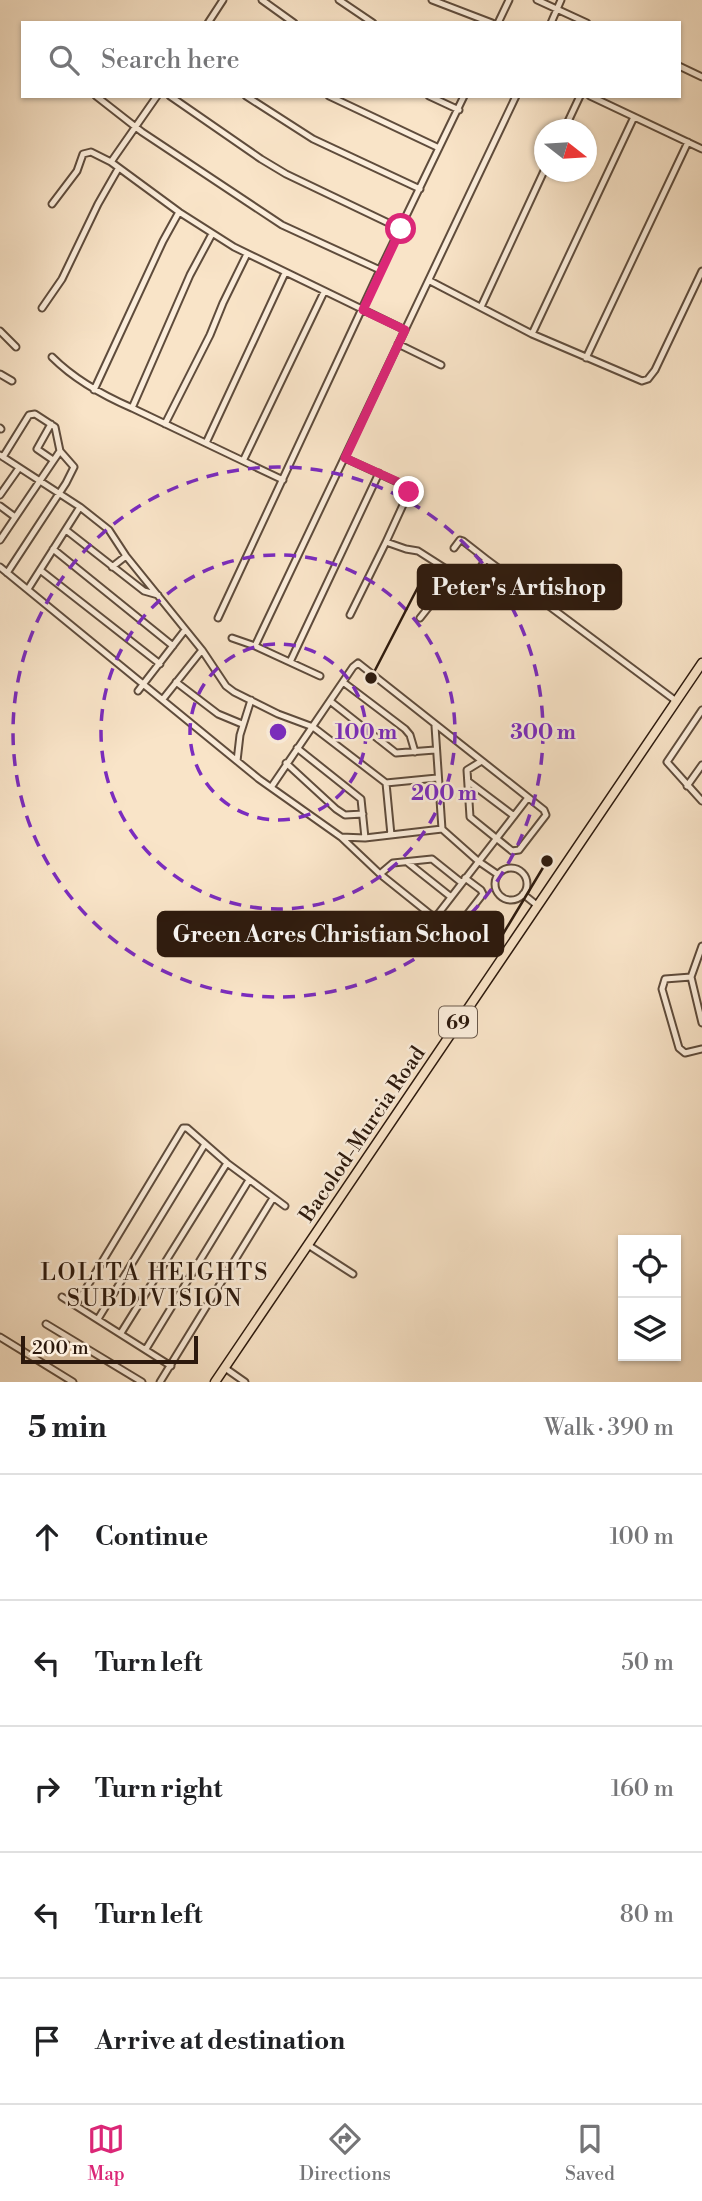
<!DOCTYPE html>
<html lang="en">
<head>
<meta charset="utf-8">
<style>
	:root { --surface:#fff; --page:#f6f6f6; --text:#202124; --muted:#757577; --line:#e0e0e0; --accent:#db2777 }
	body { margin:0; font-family:"Libre Bodoni",serif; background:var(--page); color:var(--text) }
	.controls { position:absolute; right:21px; bottom:21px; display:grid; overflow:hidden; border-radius:0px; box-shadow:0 2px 5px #0004 }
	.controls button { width:63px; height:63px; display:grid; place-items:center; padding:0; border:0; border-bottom:2px solid var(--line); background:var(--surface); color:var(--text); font:35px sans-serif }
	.compass { position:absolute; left:534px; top:119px; width:63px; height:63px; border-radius:50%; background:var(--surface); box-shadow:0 2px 5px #0004; rotate:107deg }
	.scale { position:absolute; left:21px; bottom:18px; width:177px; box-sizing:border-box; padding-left:7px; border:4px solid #2c190d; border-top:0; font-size:19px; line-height:24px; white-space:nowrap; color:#2c190d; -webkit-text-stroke:5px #fbeddb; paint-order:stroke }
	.stop { position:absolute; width:21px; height:21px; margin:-16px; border:5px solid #db2777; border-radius:50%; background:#fff }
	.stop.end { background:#db2777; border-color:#fff; box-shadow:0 2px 7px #0008 }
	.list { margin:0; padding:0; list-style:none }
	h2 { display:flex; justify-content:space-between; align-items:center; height:91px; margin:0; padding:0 28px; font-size:30px }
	h2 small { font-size:23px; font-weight:400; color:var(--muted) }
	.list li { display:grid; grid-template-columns:46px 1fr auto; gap:21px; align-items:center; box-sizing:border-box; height:126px; padding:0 28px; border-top:2px solid var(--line) }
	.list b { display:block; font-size:26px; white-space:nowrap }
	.list em { font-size:23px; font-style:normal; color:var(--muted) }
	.icon { flex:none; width:38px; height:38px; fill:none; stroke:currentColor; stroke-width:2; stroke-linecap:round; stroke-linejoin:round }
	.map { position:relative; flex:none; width:702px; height:1382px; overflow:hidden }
	.search { position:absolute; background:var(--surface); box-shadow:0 2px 5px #0004; left:21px; right:21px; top:21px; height:77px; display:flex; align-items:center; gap:18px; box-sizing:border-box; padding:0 24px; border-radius:0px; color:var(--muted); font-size:26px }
	.sheet { height:721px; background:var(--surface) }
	nav { display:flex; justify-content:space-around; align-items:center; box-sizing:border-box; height:98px; border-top:2px solid var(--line); background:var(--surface); font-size:19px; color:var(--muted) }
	nav a { display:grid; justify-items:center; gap:4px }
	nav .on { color:var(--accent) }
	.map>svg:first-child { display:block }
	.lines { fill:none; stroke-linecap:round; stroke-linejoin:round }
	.minor-casing { stroke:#5f4c3c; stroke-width:9 }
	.primary-casing { stroke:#2c190d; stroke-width:11 }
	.minor { stroke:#fbeddb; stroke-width:5 }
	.primary { stroke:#f9e4c8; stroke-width:8 }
	.route { stroke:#db2777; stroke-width:9 }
	.ring { fill:none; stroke:#7b2cbf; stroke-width:3.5; stroke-dasharray:12 9 }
	.labels { text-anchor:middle; stroke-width:5; stroke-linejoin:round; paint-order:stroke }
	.shield { fill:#fbeddb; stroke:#6a594b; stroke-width:2 }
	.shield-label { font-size:19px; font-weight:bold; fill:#2c190d }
	.street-label { font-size:21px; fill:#2c190d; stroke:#fbeddb }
	.neighbourhood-label { font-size:23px; letter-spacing:2px; fill:#2c190d; stroke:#fbeddb }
	.centre { fill:#7b2cbf; stroke:#fbeddb; stroke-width:3.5 }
	.ring-label { font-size:21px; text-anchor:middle; font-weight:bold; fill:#7b2cbf; stroke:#fbeddb; stroke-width:5; stroke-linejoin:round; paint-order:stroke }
	.leader { fill:none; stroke:#2c190d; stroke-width:2.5 }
	.callout-dot { fill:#2c190d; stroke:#fbeddb; stroke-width:2.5 }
	.callout { fill:#2c190d; stroke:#2c190d; stroke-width:2.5 }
	.callout-label { font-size:23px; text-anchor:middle; font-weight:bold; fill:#fff }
</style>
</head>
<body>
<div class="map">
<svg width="702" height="1382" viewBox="0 0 702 1382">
	<rect width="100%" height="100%" fill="#f9e4c8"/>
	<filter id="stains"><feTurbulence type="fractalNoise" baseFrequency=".00286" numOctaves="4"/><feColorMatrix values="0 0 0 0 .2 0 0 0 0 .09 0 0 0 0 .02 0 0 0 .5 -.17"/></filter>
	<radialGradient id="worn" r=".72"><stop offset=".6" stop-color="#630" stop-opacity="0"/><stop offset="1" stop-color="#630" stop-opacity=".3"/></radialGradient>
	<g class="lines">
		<defs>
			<path id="minor" d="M262,0L294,23
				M339,0L373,23
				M432,0L492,23
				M537,0L587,23
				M208,23L223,0
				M498,23L509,0
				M551,23L561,0
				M679,66L702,77
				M96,96L142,132L282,225L380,270
				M170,96L261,159L286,174L401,229
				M246,96L313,139L420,189
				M329,96L439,148
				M429,96L459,110
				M590,96L702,149
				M564,130L580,96
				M111,162L157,96
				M52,204L77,171L83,154L91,152L111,162L179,212L163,241L94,390
				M179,212L234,247L405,330
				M430,281L532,334L642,381L648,379L655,370L702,271
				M481,307L544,171
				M42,308L62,279L98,204L118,169
				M0,331L16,347
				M532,334L634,117
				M398,344L441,365
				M52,357C75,380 102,395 132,408L190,275L212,234
				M586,358L688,142
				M0,374L12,381
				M132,408L283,480
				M51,424L37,449L53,460
				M165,424L210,335L223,303L247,254
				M0,428L1,429
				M206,443L285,273
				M0,455L80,507L109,530L126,556L202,650L226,686L234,692L278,714L313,727L386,783L437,778
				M3,457L29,415L35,414L55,427L60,451L74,467L66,483L7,573
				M345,458L408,487V494L386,542L406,549L418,551L465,581
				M243,461L324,292
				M0,495L19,468
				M0,506L15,517
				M66,530L144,591L158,595
				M0,540L60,451
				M53,549L173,646
				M486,559L676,701
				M0,567L259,779L341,837L380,874L451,931L455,930L483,894L481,890L465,878
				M112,567L126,556
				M40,570L160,664
				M28,589L80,507
				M350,615L386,542
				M218,618L380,270L464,96
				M420,618L439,594L445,589L465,581L479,570L486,559L463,541L460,540L454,548
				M232,638L255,646
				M290,662L379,473
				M320,676L255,646L516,96
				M176,682L218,714L242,724
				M343,682L405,729L410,735L415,752
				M138,691L185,630
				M163,699L202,650
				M330,701L396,753L435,750
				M702,710L667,762L702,801
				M435,726L442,829L478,861L497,874
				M297,748L361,799L365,838
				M237,761L240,735L251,700
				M286,763L336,809L345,815L363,814
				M469,782L514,816
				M386,783L391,835
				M272,786L353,667L358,663L544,810L546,815L519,850L512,851L470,817L467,770L480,762
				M687,786L702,765
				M341,837L365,838L442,829
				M407,862L451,897
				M495 884a16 16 0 1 1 32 0a16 16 0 1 1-32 0Z
				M380,874L393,863L432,859L462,883
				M523,894L538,906
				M435,918L527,799
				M702,946L691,977L702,1023
				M691,977L665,979L662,989L679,1048L685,1053L702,1049
				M308,1245L353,1274
				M62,1297L171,1366
				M76,1305L183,1128H187L227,1163L285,1206
				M98,1319L205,1144
				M46,1324L142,1382
				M121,1333L227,1163
				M0,1337L73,1382
				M146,1349L249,1180
				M225,1368L245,1382
				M160,1382L273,1198"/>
			<path id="primary" d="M215,1382L702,663"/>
		</defs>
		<use href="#minor" class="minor-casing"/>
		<use href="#primary" class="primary-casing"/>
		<use href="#minor" class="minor"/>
		<use href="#primary" class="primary"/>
	</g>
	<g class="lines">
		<path class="route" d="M401,229L363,310L405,330L345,458L407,486L409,492"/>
	</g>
	<g class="ring">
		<circle cx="278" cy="732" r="88"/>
		<circle cx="278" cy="732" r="177"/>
		<circle cx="278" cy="732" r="265"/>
	</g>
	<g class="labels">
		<rect class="shield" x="439" y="1006.5" width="38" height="31" rx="5"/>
		<g class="shield-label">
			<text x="458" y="1029">69</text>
		</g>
		<g class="street-label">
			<text transform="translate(362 1134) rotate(-56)" y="7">Bacolod-Murcia Road</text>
		</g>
		<g class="neighbourhood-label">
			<text x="155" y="1280">LOLITA HEIGHTS<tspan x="155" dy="26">SUBDIVISION</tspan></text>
		</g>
	</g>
	<circle cx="278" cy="732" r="10" class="centre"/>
	<g class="ring-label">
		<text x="366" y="739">100 m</text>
		<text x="543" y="739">300 m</text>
		<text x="444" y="800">200 m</text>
	</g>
	<path class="leader" d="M371 678L418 587M547 861L503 934"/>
	<g class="callout-dot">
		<circle cx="371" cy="678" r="7"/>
		<circle cx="547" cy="861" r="7"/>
	</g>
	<g class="callout">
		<rect x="418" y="565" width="203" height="44" rx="7"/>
		<rect x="158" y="912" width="345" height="44" rx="7"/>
	</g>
	<g class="callout-label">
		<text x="519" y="595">Peter's Artishop</text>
		<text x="331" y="942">Green Acres Christian School</text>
	</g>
	<rect width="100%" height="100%" filter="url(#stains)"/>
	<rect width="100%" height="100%" fill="url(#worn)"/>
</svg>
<div class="controls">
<button><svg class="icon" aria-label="locate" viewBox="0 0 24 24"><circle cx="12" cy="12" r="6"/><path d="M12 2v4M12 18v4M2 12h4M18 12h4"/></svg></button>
<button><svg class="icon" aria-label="layers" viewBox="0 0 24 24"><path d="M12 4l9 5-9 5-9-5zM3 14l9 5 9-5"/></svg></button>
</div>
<svg class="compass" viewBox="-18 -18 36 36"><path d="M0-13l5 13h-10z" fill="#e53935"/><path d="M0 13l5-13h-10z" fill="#757577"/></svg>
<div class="scale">200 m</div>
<div class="stop" style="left:401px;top:229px"></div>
<div class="stop end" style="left:409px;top:492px"></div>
<div class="search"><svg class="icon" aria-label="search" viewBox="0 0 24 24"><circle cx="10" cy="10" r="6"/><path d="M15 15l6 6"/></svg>Search here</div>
</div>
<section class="sheet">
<h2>5 min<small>Walk · 390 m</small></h2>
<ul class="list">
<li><svg class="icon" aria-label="ahead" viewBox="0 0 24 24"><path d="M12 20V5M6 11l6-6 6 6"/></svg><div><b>Continue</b></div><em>100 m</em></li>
<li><svg class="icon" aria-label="left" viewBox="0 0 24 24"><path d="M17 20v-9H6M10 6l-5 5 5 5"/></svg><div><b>Turn left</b></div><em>50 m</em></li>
<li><svg class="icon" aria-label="right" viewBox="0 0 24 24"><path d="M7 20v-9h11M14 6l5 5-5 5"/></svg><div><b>Turn right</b></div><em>160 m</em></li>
<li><svg class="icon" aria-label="left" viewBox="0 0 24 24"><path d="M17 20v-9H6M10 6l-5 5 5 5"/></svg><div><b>Turn left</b></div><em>80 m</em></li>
<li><svg class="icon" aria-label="arrive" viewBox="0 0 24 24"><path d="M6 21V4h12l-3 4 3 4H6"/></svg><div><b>Arrive at destination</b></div></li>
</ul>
</section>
<nav>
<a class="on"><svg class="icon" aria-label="map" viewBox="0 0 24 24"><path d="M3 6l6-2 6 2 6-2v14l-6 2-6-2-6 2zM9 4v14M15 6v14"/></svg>Map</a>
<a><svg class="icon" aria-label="directions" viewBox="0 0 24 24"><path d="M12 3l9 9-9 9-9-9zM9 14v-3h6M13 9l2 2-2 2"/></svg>Directions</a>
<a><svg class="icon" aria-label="saved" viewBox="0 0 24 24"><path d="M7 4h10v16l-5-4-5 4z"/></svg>Saved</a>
</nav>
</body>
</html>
